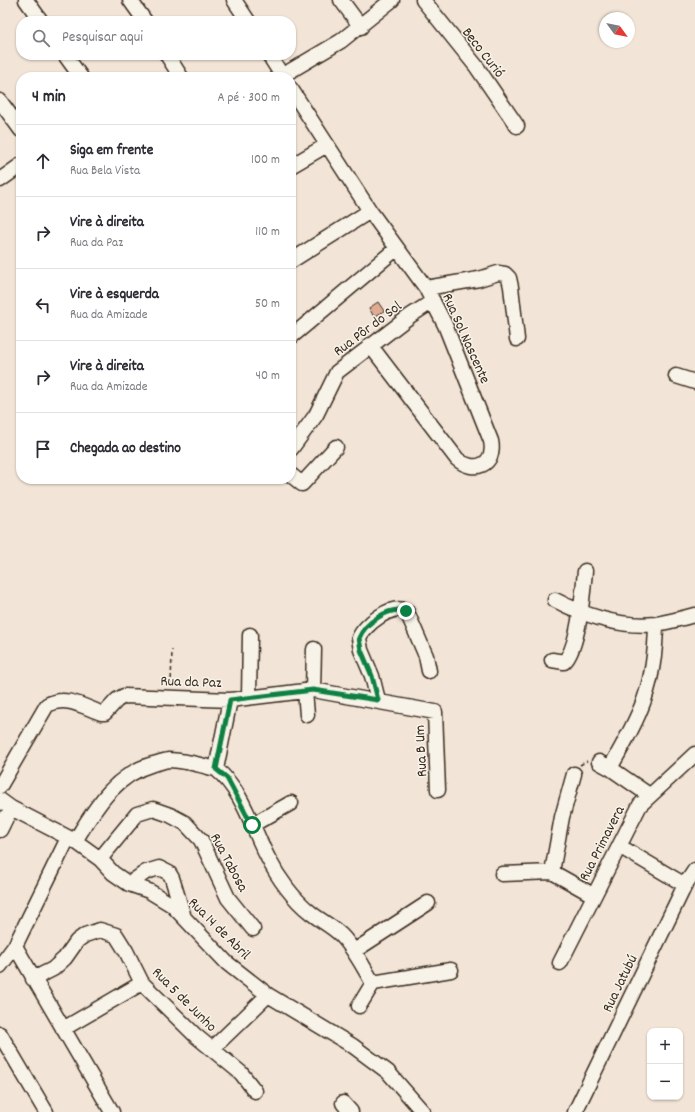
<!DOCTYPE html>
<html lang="pt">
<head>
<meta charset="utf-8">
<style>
	:root { --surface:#fff; --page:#f2f2f3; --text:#2b2b33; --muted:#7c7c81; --line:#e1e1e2 }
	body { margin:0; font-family:Dekko,sans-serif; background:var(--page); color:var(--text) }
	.controls { position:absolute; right:12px; bottom:12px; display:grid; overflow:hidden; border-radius:8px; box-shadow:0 1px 3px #0004 }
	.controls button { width:36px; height:36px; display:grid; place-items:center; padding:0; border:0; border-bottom:1px solid var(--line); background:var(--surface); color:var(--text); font:20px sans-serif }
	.compass { position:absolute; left:599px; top:12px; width:36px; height:36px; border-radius:50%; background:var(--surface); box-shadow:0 1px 3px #0004; rotate:123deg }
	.stop { position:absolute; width:12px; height:12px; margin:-9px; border:3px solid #0b8043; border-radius:50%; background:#fff }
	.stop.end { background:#0b8043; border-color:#fff; box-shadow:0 1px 4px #0008 }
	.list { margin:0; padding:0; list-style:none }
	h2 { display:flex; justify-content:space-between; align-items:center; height:52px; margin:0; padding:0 16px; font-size:17px }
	h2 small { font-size:13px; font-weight:400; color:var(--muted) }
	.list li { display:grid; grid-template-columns:26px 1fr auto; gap:12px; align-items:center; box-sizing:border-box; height:72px; padding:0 16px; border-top:1px solid var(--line) }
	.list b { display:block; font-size:15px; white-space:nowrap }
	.list p { margin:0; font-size:13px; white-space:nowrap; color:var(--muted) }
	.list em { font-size:13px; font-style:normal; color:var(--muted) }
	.icon { flex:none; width:22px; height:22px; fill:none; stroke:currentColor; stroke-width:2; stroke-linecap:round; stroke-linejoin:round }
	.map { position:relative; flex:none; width:695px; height:1112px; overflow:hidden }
	.search { position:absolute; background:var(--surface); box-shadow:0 1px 3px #0004; left:16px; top:16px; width:280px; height:44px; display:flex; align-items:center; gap:10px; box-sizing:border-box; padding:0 14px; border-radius:16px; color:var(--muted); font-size:15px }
	.panel { position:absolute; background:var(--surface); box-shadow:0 1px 3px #0004; left:16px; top:72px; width:280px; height:412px; border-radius:16px }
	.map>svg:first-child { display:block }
	.building { fill:#dfab93; stroke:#3b2a1e }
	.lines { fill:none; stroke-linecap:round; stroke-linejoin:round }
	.minor-casing { stroke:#3b2a1e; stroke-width:17 }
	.path { stroke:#3b2a1e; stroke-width:1.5; stroke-dasharray:4 3; stroke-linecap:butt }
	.minor { stroke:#f7f3e8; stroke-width:14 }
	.route { stroke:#0b8043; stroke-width:5 }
	.labels { text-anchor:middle; stroke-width:3; stroke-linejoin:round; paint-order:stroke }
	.street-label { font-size:15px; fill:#3b2a1e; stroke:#f7f3e8 }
</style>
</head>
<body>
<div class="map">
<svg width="695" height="1112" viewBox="0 0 695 1112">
	<rect width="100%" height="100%" fill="#f2e5d7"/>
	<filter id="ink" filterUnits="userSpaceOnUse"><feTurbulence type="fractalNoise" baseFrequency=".025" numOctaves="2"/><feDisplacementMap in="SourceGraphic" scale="8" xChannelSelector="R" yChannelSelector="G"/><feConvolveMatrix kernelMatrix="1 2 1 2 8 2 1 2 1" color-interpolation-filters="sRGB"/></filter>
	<g filter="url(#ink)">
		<path class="building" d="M378,302L384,311L374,317L369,308Z"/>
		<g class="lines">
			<defs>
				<path id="minor" d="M26,0L41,21
					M130,0L145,21
					M234,0L248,21
					M341,0L361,27
					M423,0L476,66L517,126
					M65,55L81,77
					M167,55L181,77
					M269,55L283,77
					M280,77L341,41L392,0
					M291,89L370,211L426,288L445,325L491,441C496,465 474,474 457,459L370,345
					M0,101L21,130
					M291,166L327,145
					M0,180L21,165
					M291,261L370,211
					M426,288L479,279L498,273L505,274L509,278L511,287L517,339
					M291,337L396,249
					M676,376L695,382
					M291,449L316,415L337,372L410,316L433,301
					M291,475L302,484L336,447
					M555,600C586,616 621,628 656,624C669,622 682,618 695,615
					M552,660L564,662C579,648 583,592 585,571
					M313,690L314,649
					M305,691L307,715
					M249,697L250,635
					M230,700L216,769C243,791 252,828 268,858C278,878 294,900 311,913C321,921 332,926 341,935C354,948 363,967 373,983L359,1006
					M378,700L372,676L361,650L359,638C364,625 393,602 407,612L426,656L429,671
					M599,762L610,768L649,795
					M610,768C641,714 655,687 656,624
					M0,786L47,705C66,695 82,706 101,713H105L117,700L124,696L230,700L313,690L435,712L438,790
					M0,800L11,808L75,841L100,859L113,873L129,884L149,891L172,905L227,963L268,995L353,1046L388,1072L423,1112
					M252,825L291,803
					M0,830L11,808
					M75,841C95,809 114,775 153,764C158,763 163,761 168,760C184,760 200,765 216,769
					M619,846L685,885
					M100,859L137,814L153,809L170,815L185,823L201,840L228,898L253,929
					M552,872L562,817L574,774
					M502,874L552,872L593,895
					M129,884L146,872L159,868L169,873L172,878L183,914
					M15,946L112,1112
					M354,951L428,903
					M560,963L640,805L695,754
					M0,966L15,946L68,838
					M33,979L53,969L65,958L77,941L85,935L100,930L116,935L126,951L142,983L196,1036L241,1073L255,1091
					M373,983L451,970
					M63,1029L142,983
					M0,1034L46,1112
					M212,1049L268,995
					M343,1103L351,1112
					M575,1112L685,885L695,870"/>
			</defs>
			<use href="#minor" class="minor-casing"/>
			<path class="path" d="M171,686L172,650
				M580,765L587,761"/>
			<use href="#minor" class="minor"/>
		</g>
	</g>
	<g class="lines" filter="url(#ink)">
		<path class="route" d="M252,825L227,778L216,769L230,700L313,690L378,700L372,676L361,650L359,638C365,623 389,606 406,611"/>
	</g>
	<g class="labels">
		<g class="street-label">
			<text transform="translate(484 52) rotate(52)" y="5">Beco Curió</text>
			<text transform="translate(367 328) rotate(-37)" y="5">Rua Pôr do Sol</text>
			<text transform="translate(467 338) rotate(66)" y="5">Rua Sol Nascente</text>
			<text transform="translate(191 681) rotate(2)" y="5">Rua da Paz</text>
			<text transform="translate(420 751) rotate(-93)" y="5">Rua B Um</text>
			<text transform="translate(601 843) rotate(-63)" y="5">Rua Primavera</text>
			<text transform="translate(230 862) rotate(62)" y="5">Rua Tabosa</text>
			<text transform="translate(220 928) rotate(45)" y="5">Rua 14 de Abril</text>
			<text transform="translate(619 983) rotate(-64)" y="5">Rua Jatubú</text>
			<text transform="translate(185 999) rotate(45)" y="5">Rua 5 de Junho</text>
		</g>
	</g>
</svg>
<div class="controls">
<button>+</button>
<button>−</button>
</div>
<svg class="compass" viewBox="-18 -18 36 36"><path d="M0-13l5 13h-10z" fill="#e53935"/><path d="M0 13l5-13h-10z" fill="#7c7c81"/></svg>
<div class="stop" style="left:252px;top:825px"></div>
<div class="stop end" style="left:406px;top:611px"></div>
<div class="search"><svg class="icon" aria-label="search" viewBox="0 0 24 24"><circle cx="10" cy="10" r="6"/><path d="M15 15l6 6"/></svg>Pesquisar aqui</div>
<section class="panel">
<h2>4 min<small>A pé · 300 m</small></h2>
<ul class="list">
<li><svg class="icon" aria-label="ahead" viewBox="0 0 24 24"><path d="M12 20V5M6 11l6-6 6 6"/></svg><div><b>Siga em frente</b><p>Rua Bela Vista</p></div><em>100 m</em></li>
<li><svg class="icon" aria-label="right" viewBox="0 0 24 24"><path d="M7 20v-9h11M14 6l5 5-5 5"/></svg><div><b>Vire à direita</b><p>Rua da Paz</p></div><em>110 m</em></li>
<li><svg class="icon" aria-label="left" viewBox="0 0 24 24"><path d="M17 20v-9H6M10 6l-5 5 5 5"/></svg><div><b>Vire à esquerda</b><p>Rua da Amizade</p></div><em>50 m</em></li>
<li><svg class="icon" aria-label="right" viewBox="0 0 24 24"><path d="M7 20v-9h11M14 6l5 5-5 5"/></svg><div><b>Vire à direita</b><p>Rua da Amizade</p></div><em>40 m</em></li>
<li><svg class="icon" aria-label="arrive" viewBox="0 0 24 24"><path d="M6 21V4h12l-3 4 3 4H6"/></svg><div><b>Chegada ao destino</b></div></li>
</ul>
</section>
</div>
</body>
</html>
